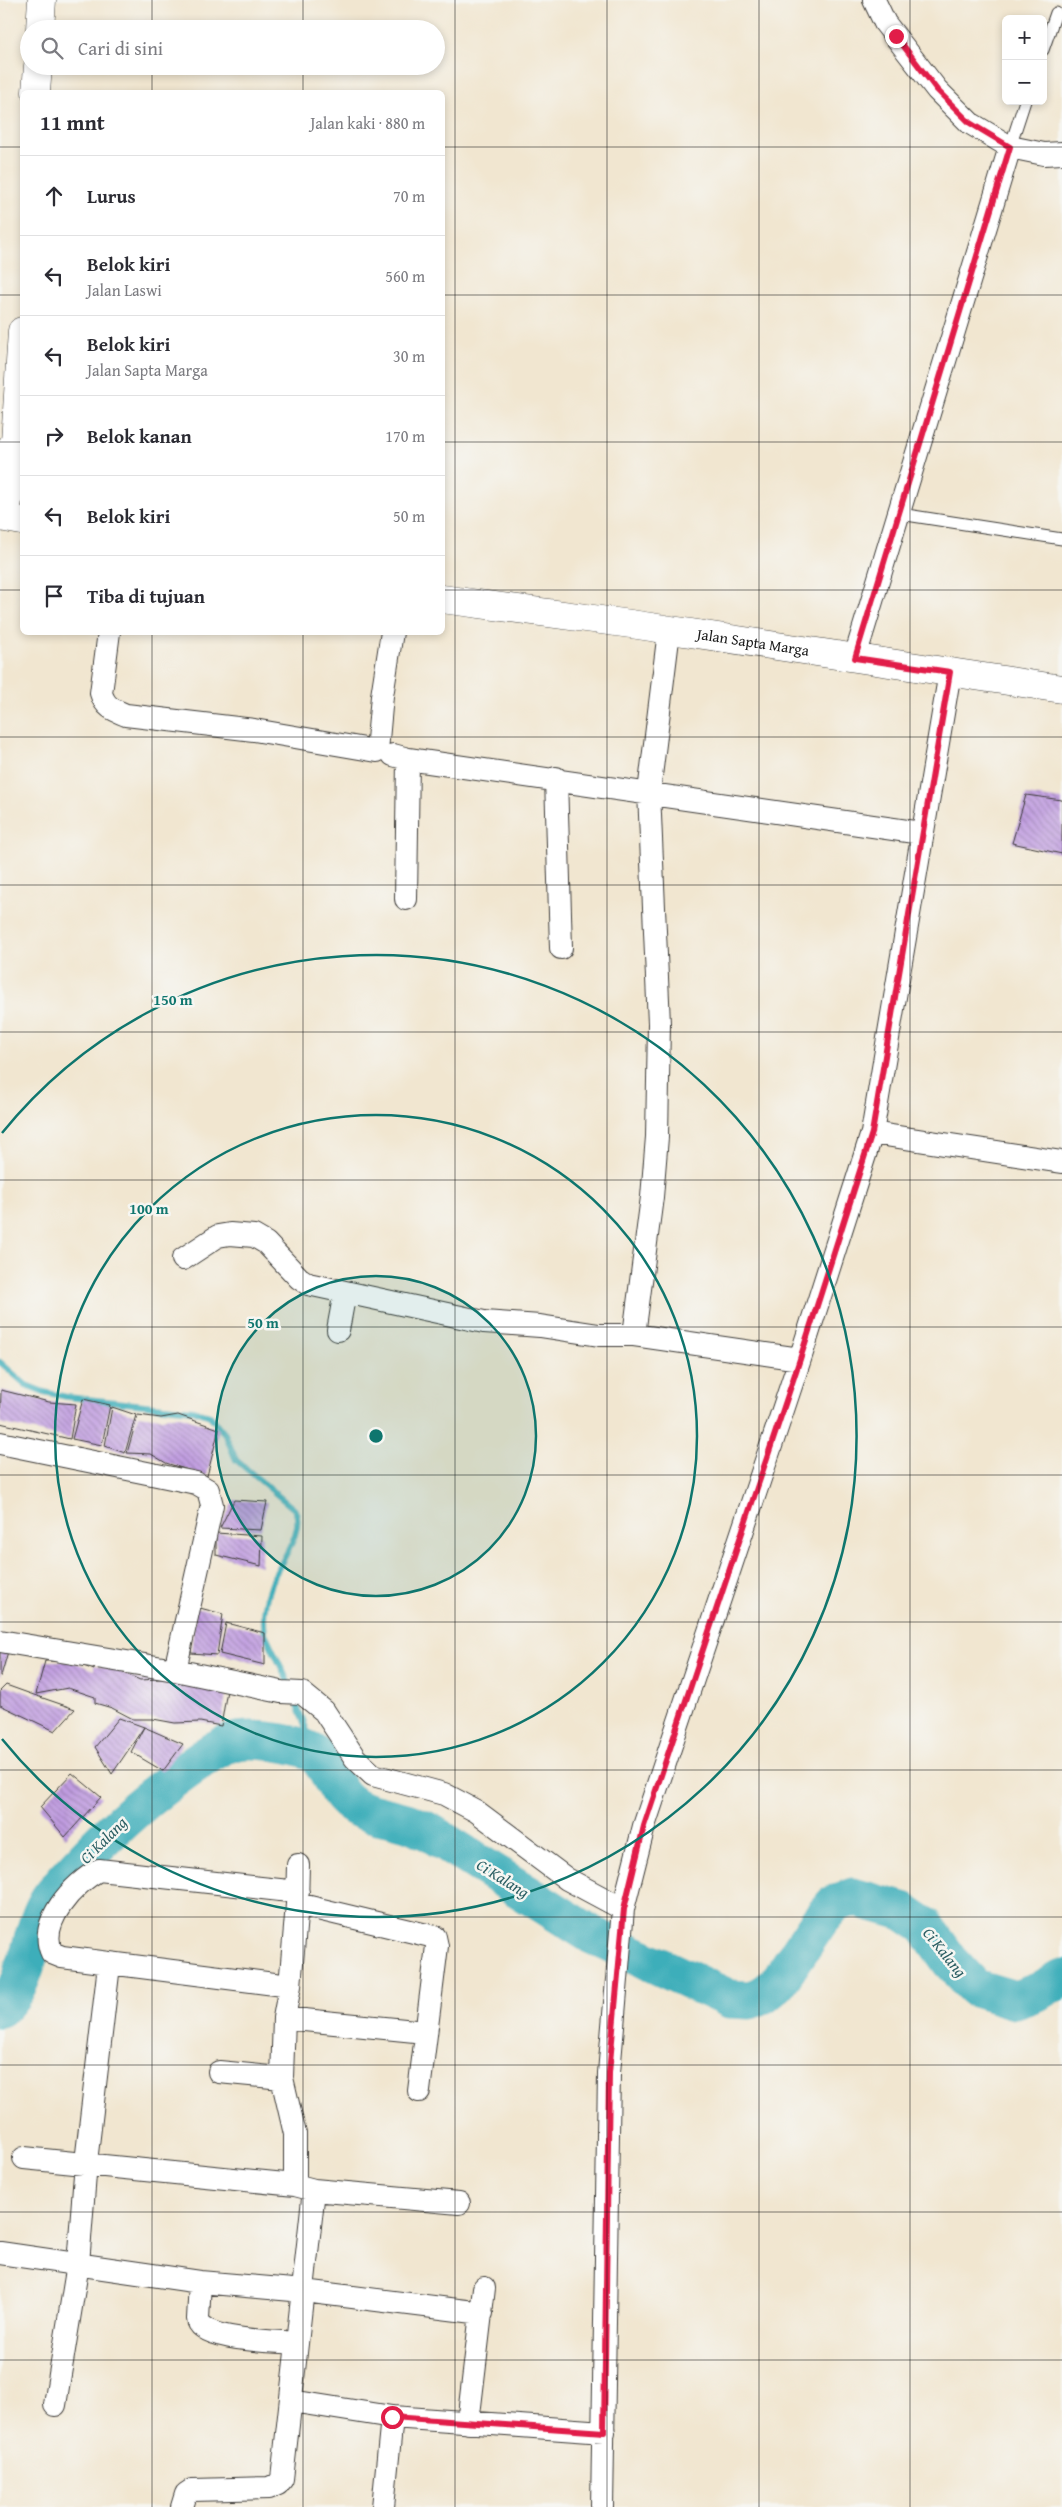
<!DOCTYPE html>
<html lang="id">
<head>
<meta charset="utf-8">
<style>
	:root { --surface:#fff; --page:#f7f7f7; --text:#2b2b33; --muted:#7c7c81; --line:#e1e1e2 }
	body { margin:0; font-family:"Gentium Book Plus",serif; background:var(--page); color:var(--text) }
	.controls { position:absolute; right:15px; top:15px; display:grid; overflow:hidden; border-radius:8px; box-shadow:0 2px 8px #0003 }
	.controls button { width:45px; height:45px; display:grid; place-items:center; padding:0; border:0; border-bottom:1px solid var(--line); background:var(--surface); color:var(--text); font:25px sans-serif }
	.stop { position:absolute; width:15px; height:15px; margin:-11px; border:4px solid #e11d48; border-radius:50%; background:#fff }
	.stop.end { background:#e11d48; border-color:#fff; box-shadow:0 1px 5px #0008 }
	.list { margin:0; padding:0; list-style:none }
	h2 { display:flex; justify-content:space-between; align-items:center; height:65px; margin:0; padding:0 20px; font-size:21px }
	h2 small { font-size:16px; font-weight:400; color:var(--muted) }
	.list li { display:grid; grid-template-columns:32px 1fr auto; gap:15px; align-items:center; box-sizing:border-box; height:80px; padding:0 20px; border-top:1px solid var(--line) }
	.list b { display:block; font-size:19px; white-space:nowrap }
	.list p { margin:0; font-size:16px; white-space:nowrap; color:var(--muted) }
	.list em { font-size:16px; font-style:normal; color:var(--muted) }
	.icon { flex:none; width:28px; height:28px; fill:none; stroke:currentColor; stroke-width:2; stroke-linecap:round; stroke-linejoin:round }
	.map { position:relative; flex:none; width:1062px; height:2507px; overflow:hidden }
	.search { position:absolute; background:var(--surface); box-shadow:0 2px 8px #0003; left:20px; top:20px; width:425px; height:55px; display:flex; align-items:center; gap:12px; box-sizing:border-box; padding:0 18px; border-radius:28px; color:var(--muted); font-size:19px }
	.panel { position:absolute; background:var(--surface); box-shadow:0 2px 8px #0003; left:20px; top:90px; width:425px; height:545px; border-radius:8px }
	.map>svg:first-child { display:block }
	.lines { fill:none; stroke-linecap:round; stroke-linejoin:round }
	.stream { stroke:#3eaeba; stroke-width:6 }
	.river { stroke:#3eaeba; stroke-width:39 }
	.building { fill:url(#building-back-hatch) }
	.service-casing { stroke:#3c3a37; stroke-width:13 }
	.minor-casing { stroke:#3c3a37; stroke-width:24 }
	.tertiary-casing { stroke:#3c3a37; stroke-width:29 }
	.secondary-casing { stroke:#3c3a37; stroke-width:29 }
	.service { stroke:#fff; stroke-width:11 }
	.minor { stroke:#fff; stroke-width:22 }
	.tertiary { stroke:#fff; stroke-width:28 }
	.secondary { stroke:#fff; stroke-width:28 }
	.route { stroke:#e11d48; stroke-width:6 }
	.grid { fill:none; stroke:#1c1c1c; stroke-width:1; stroke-opacity:0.55 }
	.ring { fill:none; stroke:#0f766e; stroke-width:2.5 }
	.labels { text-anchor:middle; stroke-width:5; stroke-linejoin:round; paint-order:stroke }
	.street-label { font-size:15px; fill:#1c1c1c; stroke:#f6f6f2 }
	.water-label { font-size:16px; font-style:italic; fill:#2b5e63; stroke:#f6f6f2 }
	.centre { fill:#0f766e; stroke:#f6f6f2; stroke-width:2.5 }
	.ring-label { font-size:15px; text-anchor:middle; font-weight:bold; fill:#0f766e; stroke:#f6f6f2; stroke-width:5; stroke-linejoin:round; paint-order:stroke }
</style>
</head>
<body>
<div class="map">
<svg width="1062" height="2507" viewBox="0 0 1062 2507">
	<defs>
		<pattern id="building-back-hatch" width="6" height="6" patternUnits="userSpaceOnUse" patternTransform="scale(1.25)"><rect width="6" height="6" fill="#c09ce0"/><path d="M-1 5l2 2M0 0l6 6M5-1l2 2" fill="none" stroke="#9b7eb5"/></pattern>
	</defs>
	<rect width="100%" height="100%" fill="#f6f6f2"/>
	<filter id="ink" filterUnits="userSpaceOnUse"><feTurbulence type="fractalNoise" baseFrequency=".02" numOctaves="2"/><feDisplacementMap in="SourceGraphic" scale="10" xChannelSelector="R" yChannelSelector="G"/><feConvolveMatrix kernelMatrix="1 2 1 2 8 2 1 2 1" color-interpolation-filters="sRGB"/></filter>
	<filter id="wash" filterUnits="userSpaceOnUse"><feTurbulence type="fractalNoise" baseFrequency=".0096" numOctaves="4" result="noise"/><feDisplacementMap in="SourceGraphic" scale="20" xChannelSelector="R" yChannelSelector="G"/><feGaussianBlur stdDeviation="1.12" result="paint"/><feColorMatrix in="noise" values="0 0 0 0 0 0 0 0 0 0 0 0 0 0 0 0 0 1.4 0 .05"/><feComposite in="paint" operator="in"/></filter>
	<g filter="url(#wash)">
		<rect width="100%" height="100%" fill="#f1e6d0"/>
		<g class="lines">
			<path class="stream" d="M0,1362L26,1385L44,1392L67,1397L193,1410L210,1416L225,1434L236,1460L294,1509C307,1529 279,1563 271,1583C265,1600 262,1616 265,1633L291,1688
				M294,1698L310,1738L312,1752"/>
			<path class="river" d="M0,2008C31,1983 28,1932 49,1899C59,1885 72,1872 84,1859C119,1822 147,1798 189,1768C203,1759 217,1746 234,1742C250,1737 299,1743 312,1752C328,1763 332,1788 347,1801C363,1815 384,1815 403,1821C413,1823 422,1829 431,1833L592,1935L730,1999L750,2000L765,1994L777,1984L820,1920L834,1904L853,1897L903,1911L925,1926L950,1961L975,1988L1015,2000L1040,1991L1062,1978"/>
		</g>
		<g id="blocks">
			<path class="building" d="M1026,795L1062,800V854L1012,843Z
				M1,1390L49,1402L76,1404L70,1439L0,1423Z
				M83,1399L110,1405L102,1445L72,1439Z
				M112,1407L136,1415L125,1453L105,1446Z
				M138,1415L161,1418L178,1415L219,1429L207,1476L166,1463L151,1454L127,1453Z
				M234,1500L267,1502L261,1530L220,1528Z
				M216,1533L262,1536L261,1566L216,1555Z
				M196,1607L223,1614L217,1655L191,1653Z
				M226,1623L265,1633V1665L220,1654Z
				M0,1648H9L1,1676H0Z
				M45,1661H71L94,1670V1665L119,1671L140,1680L178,1678L227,1690L221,1726L200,1722L175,1723L153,1719H133L112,1708L95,1703V1697L68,1688L36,1694Z
				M6,1685L31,1694L75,1709L55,1731L0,1705V1691Z
				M119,1718L144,1727L183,1744L163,1771L131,1752L144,1727L112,1774L95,1747Z
				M72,1773L101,1797L65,1837L40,1807Z"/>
		</g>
	</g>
	<g filter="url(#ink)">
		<use href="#blocks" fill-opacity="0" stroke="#3c3a37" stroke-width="1"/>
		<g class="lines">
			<defs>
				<path id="service" d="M1043,50L1056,13
					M1010,147L1025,101
					M900,514L1062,539"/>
				<path id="minor" d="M1010,147L1044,154L1062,153
					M109,632L101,693C105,707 113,710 126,715L254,730L377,751L382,696L392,632
					M855,657L1010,147L970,123L937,90L885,23L874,0
					M393,755L408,759L406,899
					M408,759L921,833
					M556,778L561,948
					M872,1133L1062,1162
					M183,1259L218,1236L230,1234L254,1236L266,1243L299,1278L308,1284L345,1292L484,1322L540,1326L599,1335H634L800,1359
					M338,1330L345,1292
					M634,1335L652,1197L657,1137L659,1024L649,792L669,631
					M0,1443L196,1483L208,1490L212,1505L175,1670
					M0,1641L175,1670L281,1692L302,1693L324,1711L355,1758L373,1775L444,1794L476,1811L567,1879L623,1909
					M298,1865L297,1904L290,1986L284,2018L282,2078L295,2134V2185L314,2190L459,2203
					M297,1904L435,1937L437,1946L419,2091
					M290,1986L62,1957L52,1953C37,1923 74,1883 99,1870L298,1892
					M284,2018L425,2032
					M219,2072L282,2078
					M24,2158L295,2185
					M0,2253L200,2282L304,2291L482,2313
					M200,2282L198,2319C199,2341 277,2341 296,2343
					M291,2401L392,2417L604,2432
					M55,2405L78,2264L86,2162L109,1965
					M468,2423L484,2288
					M182,2507L186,2494L192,2490L269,2488L278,2484L282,2479L314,2190
					M383,2507L392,2417
					M602,2507L609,2073L623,1909L644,1826L800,1359L872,1133L950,672"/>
				<path id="tertiary" d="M40,29L42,0
					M36,92L38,66
					M6,517L15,443L22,331"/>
				<g id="secondary">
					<path d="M0,460L15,443"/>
					<path d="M0,517L22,521"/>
					<path id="s1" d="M442,599L631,624L1062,689"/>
				</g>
			</defs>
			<use href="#service" class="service-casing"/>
			<use href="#minor" class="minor-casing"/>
			<use href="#tertiary" class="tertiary-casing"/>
			<use href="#secondary" class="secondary-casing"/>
			<use href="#service" class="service"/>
			<use href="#minor" class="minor"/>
			<use href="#tertiary" class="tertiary"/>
			<use href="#secondary" class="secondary"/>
		</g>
	</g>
	<g class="lines" filter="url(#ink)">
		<path class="route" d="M392,2417L604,2432L609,2073L624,1909L644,1826L800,1359L872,1133L950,672L855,658L1010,147L970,123L937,90L896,36"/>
	</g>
	<path class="grid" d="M152,0V29M303,0V29M455,0V2507M607,0V2507M759,0V2507M910,0V2507M152,66V92M303,66V92M0,147H22M442,147H1062M0,295H22M442,295H1062M0,442H22M442,442H1062M0,590H22M442,590H1062M152,632V2507M303,632V2507M0,737H1062M0,885H1062M0,1032H1062M0,1180H1062M0,1327H1062M0,1475H1062M0,1622H1062M0,1770H1062M0,1917H1062M0,2065H1062M0,2212H1062M0,2360H1062"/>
	<circle cx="376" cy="1436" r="160" fill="#0f766e" fill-opacity=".12"/>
	<g class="ring">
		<circle cx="376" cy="1436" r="160"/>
		<circle cx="376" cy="1436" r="321"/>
		<path d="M2 1133A481 481 0 1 1 2 1739"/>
	</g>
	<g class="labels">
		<g class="street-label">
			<text dy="5" stroke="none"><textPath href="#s1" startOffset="314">Jalan Sapta Marga</textPath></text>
		</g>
		<g class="water-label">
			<text transform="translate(103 1840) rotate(-45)" y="6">Ci Kalang</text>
			<text transform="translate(503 1878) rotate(32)" y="6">Ci Kalang</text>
			<text transform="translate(945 1952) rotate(51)" y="6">Ci Kalang</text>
		</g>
	</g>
	<circle cx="376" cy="1436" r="8" class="centre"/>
	<g class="ring-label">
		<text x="173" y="1005">150 m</text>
		<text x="149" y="1214">100 m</text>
		<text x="263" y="1328">50 m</text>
	</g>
</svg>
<div class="controls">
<button>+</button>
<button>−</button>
</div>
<div class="stop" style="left:392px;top:2417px"></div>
<div class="stop end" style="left:896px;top:36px"></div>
<div class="search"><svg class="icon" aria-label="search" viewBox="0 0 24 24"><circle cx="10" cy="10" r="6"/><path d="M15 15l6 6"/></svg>Cari di sini</div>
<section class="panel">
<h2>11 mnt<small>Jalan kaki · 880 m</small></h2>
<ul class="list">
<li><svg class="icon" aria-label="ahead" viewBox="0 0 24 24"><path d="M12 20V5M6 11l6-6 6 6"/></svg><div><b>Lurus</b></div><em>70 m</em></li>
<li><svg class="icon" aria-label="left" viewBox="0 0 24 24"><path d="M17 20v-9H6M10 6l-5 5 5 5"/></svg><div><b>Belok kiri</b><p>Jalan Laswi</p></div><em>560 m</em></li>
<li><svg class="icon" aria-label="left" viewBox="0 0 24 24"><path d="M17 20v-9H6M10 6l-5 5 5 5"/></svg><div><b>Belok kiri</b><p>Jalan Sapta Marga</p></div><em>30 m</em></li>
<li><svg class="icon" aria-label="right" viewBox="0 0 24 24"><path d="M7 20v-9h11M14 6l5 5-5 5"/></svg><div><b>Belok kanan</b></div><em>170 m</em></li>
<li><svg class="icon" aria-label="left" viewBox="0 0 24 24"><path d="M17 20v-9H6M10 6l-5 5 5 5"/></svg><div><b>Belok kiri</b></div><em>50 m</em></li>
<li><svg class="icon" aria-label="arrive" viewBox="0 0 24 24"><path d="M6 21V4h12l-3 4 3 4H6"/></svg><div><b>Tiba di tujuan</b></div></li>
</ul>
</section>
</div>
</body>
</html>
